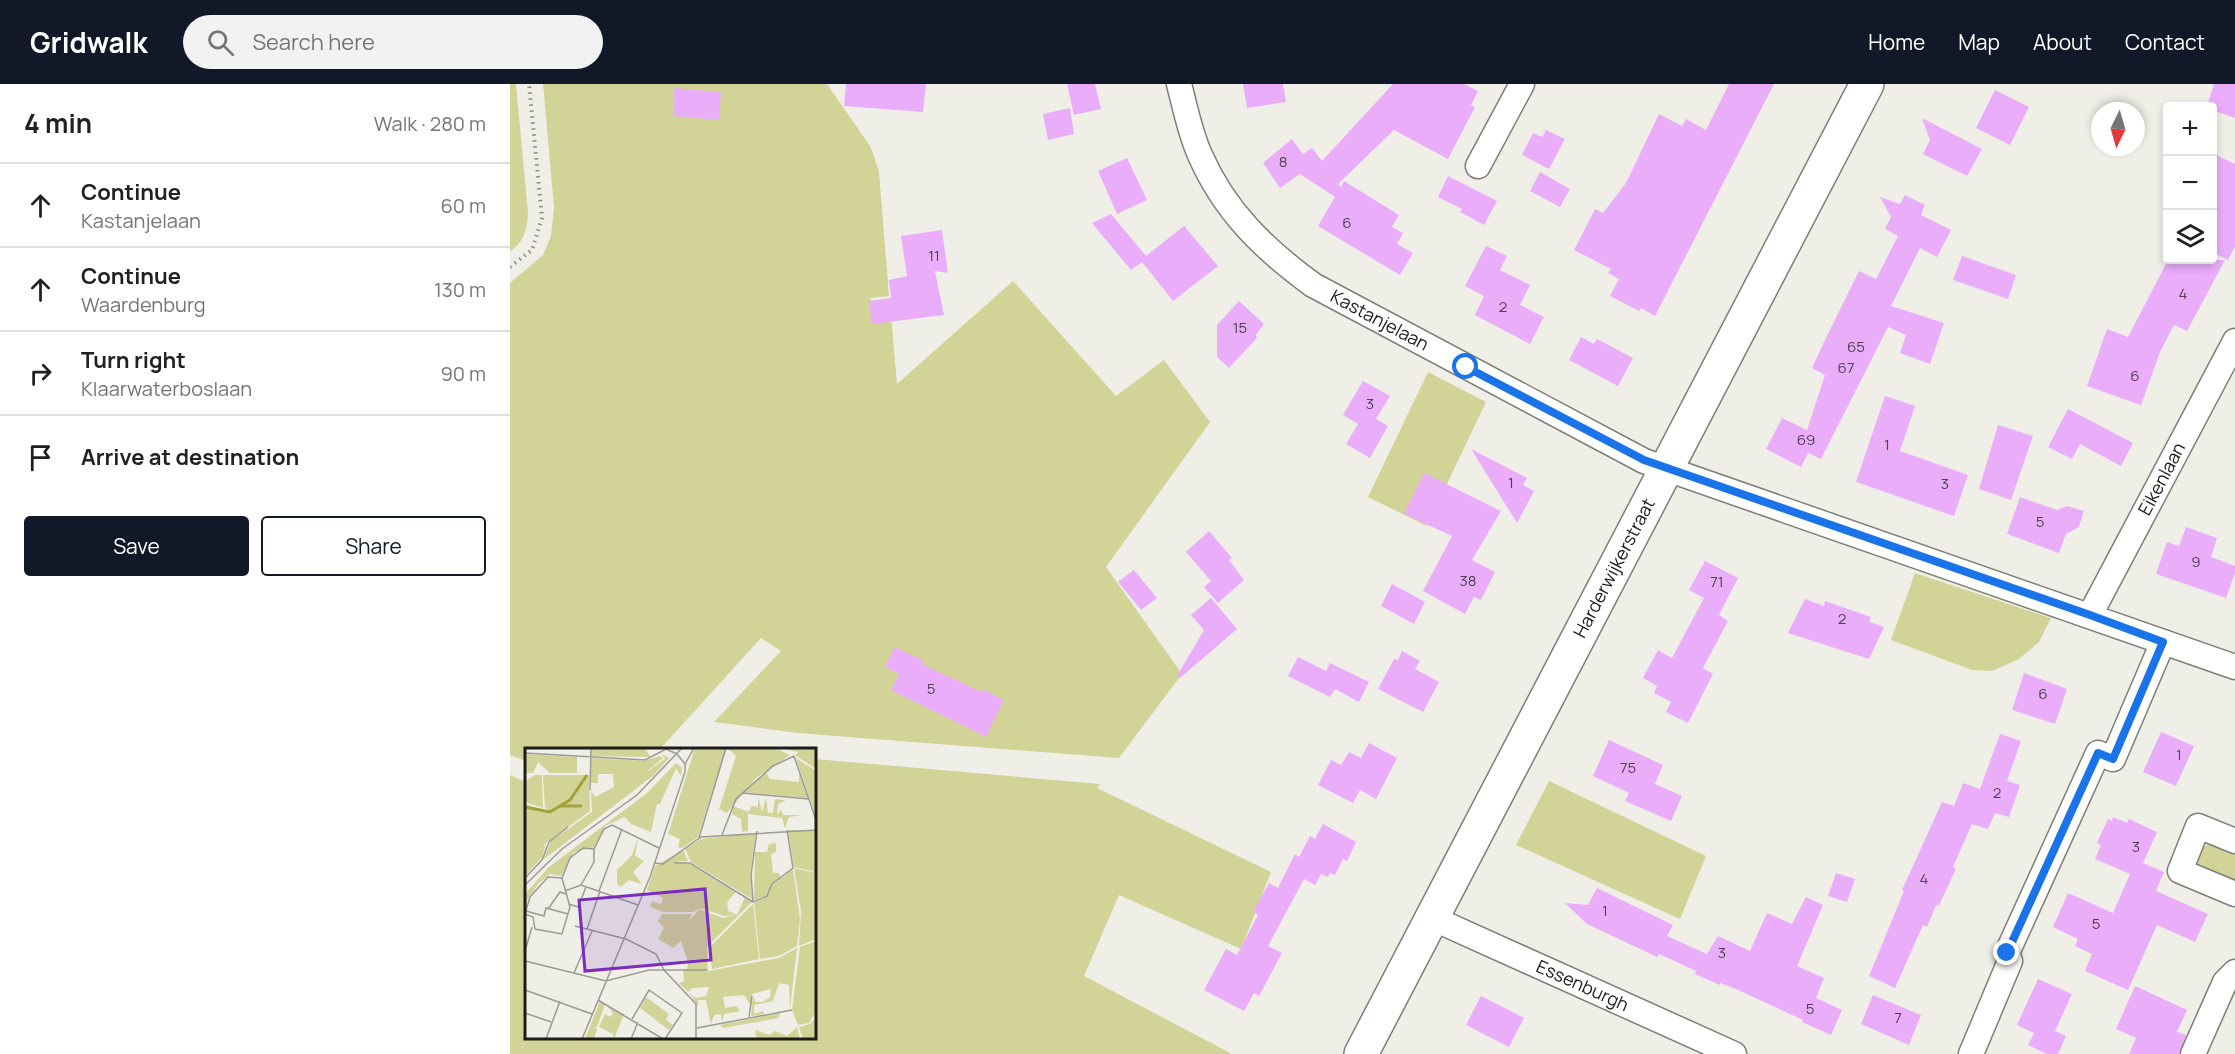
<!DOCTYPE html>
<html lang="en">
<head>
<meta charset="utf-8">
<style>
	:root { --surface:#fff; --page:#f2f2f2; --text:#202124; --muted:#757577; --line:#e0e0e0; --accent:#111827 }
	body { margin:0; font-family:Manrope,sans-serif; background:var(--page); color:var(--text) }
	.controls { position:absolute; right:18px; top:18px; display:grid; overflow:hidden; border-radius:6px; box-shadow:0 3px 9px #0003 }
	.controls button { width:54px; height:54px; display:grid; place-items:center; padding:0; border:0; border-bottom:2px solid var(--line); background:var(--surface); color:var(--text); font:30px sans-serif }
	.compass { position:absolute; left:1581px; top:18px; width:54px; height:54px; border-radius:50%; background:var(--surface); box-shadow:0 3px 9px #0003; rotate:185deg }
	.stop { position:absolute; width:18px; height:18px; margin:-14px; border:4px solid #1a73e8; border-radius:50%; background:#fff }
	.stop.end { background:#1a73e8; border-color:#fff; box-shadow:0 2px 6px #0008 }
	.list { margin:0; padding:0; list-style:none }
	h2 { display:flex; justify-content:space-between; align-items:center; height:78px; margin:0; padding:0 24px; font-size:26px }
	h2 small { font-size:20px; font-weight:400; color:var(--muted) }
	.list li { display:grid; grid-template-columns:39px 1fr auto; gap:18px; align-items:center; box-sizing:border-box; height:84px; padding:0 24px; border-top:2px solid var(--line) }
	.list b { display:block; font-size:22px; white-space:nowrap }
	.list p { margin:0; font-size:20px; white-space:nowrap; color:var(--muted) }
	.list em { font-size:20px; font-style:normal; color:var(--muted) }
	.actions { display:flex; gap:12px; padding:18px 24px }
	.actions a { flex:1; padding:14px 0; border:2px solid var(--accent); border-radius:6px; text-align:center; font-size:21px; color:var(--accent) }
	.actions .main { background:var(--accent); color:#fff }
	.icon { flex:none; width:33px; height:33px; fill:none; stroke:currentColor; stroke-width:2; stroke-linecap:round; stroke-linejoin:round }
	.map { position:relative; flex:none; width:1725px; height:970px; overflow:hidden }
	header { display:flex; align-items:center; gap:36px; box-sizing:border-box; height:84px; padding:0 30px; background:var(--accent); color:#fff }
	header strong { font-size:28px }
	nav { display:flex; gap:33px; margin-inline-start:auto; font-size:21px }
	.search { width:420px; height:54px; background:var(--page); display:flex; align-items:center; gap:15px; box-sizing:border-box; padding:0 21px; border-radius:33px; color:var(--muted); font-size:22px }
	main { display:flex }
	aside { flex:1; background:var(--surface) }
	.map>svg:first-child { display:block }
	.green { fill:#d2d396 }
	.building { fill:#e9adfa }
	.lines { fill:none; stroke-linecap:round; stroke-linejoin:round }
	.minor-casing { stroke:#7e7e77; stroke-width:27 }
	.secondary-casing { stroke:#7e7e77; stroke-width:36 }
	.path { stroke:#8d8d88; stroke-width:4; stroke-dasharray:1.5 4.5; stroke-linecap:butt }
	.minor { stroke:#fff; stroke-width:24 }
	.secondary { stroke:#fff; stroke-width:33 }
	.route { stroke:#1a73e8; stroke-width:8 }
	.labels { text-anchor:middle; stroke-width:5; stroke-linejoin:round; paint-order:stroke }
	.number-label { font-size:15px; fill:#4f4052 }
	.street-label { font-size:18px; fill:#1c1c1a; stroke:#fffffe }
	.inset-river { fill:none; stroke:#a3a13b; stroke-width:3 }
	.inset-road { fill:none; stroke:#9b9b96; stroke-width:1.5 }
	.view { fill:#7b2cbf; fill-opacity:0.15; stroke:#7b2cbf; stroke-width:3 }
	.inset-edge { fill:none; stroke:#1c1c1a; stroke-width:3 }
</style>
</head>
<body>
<header>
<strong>Gridwalk</strong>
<div class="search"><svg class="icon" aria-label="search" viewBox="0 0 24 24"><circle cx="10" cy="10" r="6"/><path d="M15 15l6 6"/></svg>Search here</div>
<nav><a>Home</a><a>Map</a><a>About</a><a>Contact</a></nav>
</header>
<main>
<aside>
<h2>4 min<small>Walk · 280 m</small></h2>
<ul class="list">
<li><svg class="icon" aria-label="ahead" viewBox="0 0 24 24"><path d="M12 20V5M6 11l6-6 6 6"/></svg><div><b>Continue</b><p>Kastanjelaan</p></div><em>60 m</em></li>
<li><svg class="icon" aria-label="ahead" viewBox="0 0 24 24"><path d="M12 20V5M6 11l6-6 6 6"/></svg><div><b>Continue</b><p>Waardenburg</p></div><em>130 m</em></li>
<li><svg class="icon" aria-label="right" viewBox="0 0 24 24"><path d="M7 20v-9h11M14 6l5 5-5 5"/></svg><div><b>Turn right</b><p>Klaarwaterboslaan</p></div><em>90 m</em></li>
<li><svg class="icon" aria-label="arrive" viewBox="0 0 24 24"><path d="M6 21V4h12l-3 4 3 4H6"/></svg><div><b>Arrive at destination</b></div></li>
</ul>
<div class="actions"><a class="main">Save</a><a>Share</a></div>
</aside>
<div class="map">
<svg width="1725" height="970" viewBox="0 0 1725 970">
	<rect width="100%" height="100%" fill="#efefe8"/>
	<path class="green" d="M0,0H6L18,129C17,147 14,157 0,168Z
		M33,0H317L360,62L364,72L369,88L379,212L361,214L363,233L381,231L387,300L503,197L606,312L654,276L700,338L596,483L672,590L609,674L288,649L204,638L271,567L251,554L150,665L16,666V677L0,671V199L33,171L41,152L44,123Z
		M918,288L976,318L917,442L858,413Z
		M1405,489L1541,534L1529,558L1509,575L1482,587L1462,586L1381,556Z
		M305,675L590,700L587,704L761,788L731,865L609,811L574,892L722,970H0V691L16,698V954H304Z
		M1039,697L1196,772L1170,835L1006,761Z
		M1699,760L1725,768V798L1688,781L1686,775L1689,765Z"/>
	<path class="building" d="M336,0H416L413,28L334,22Z
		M557,0H585L591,25L564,31Z
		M733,0H773L776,18L737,24Z
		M883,0H954L968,7L961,21L965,23L938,75L884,46L828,100L831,103L834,97L889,131L882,143L893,149L887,160L903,169L890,191L808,142L825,113L790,90L770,104L753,79L782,55L793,70L802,64L812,77Z
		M1219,0H1264L1145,232L1131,224L1129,227L1100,212L1109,195L1098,189L1101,185L1064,166L1085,125L1093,129L1116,99L1149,30L1172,42L1176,35L1196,46Z
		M1704,0H1725V34L1702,26V22H1697Z
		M164,4L211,8L209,36L164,32Z
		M1485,6L1519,23L1500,61L1466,44Z
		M560,24L564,50L538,56L533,30Z
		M1412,34L1472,65L1457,92L1413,70L1420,56Z
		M1036,46L1055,55L1039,85L1012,71L1023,49L1032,53Z
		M1702,69L1725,80V162L1718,176L1702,168Z
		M617,74L637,116L607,130L588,87Z
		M1030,88L1060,105L1050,123L1020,107Z
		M938,92L987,117L974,141L950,128L952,125L928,113Z
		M1395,111L1415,121L1411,131L1441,146L1427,173L1410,164L1381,222L1434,239L1420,280L1390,269L1396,251L1378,243L1311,375L1298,369L1291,383L1256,365L1272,334L1297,346L1315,291L1302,284L1314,258L1349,187L1366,195L1388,152L1375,145L1381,133L1370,113L1390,120Z
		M601,130L636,172L674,142L708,182L663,217L632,178L621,186L582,139Z
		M432,146L438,189L425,187L434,231L362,240L359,217L381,214L379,196L397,192L391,152Z
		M976,162L997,172L990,186L1020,201L1010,221L1034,233L1020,260L965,231L974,212L955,202Z
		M1452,172L1506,191L1498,215L1443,196Z
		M1658,176H1715L1677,247L1664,241L1650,268L1631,321L1577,302L1597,245L1618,253Z
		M729,217L754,240L746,251L747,254L719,284L707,273V241Z
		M1071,253L1084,260L1087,255L1123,274L1108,302L1059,276Z
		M853,297L880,312L866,335L878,342L860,374L836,360L848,340L833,331Z
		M1375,312L1405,322L1390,367L1458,391L1444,432L1346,398Z
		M1558,325L1623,359L1611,382L1570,360L1562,375L1538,363Z
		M1488,341L1523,352L1501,416L1469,405Z
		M961,365L1017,394L1013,401L1024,407L1007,439Z
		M914,389L991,427L962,476L985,488L971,516L964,513L955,530L913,507L942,452L894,430Z
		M1510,413L1547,426L1557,422L1574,427L1569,443L1556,450L1549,469L1497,450Z
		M1676,443L1707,454L1701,473L1725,482V489L1716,514L1646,490L1657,458L1669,462Z
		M699,447L722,474L719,476L734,496L708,519L694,503L701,497L676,468Z
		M1195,477L1228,494L1209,531L1218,537L1193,584L1203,590L1178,639L1156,628L1161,618L1144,609L1147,602L1133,594L1148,566L1162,574L1194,514L1179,506Z
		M624,486L647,514L631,526L608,498Z
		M882,500L915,518L904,540L871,522Z
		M701,514L727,545L670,594L667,592L694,546L681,531Z
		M1295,515L1314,522L1315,517L1361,533L1359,538L1374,543L1359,575L1278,549Z
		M385,563L414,577L412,580L471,608L472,605L494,616L476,653L381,606L389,590L375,583Z
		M892,567L910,577L905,585L929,598L913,628L868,605L884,575L888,576Z
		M788,573L816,587L820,579L859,598L849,618L825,605L820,613L778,592Z
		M1514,589L1557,605L1545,640L1502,626Z
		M1651,648L1684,662L1666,702L1633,688Z
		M1490,650L1511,657L1497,697L1510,701L1499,733L1485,729L1478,745L1462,740L1443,783L1446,785L1430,819L1429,822L1426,821L1417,843L1413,841L1385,904L1359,892L1394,807L1392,806L1432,718L1444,722L1453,699L1470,705Z
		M1099,656L1153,681L1145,700L1172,712L1161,737L1115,717L1119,709L1083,692Z
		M859,659L887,674L866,715L850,706L843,719L808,701L821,676L831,681L839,668L851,674Z
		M1603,733L1617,739L1619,735L1647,748L1633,779L1654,788L1646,807L1698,830L1685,858L1647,841L1618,906L1575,887L1582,870L1565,862L1568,855L1543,843L1558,809L1603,829L1620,790L1585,775L1591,761L1587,759L1598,735L1602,737Z
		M813,740L846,758L837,777L833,775L825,791L820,789L818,793L811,790L805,801L794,795L758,862L772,869L749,912L744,909L734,927L694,906L716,865L727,871L748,831L743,828L759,799L768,804L785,770L789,773L800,752L805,755Z
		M1326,789L1345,795L1337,818L1318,812Z
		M1087,804L1163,841L1157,852L1197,870L1208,852L1240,867L1257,829L1282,840L1296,813L1313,821L1287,882L1314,894L1306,914L1332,926L1321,951L1292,938L1293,936L1226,905L1210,899V901L1185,890L1186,887L1149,870L1147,873L1077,840L1055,819L1078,821Z
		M1528,895L1562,910L1545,947L1556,952L1548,970H1537L1518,961L1524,949L1507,941Z
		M1625,902L1677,926L1667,948L1676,951L1669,970H1619L1626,954L1606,945Z
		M1363,911L1411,931L1399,961L1351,940Z
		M971,912L1014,934L999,963L956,941Z"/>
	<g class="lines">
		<defs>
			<g id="minor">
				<path id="s1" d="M669,0C675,23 680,49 690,71C715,128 754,165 803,201L1134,377L1725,583"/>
				<path d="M968,82L1012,0"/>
				<path id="s2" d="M1580,531L1725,257"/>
				<path d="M1725,757L1688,742L1670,787L1725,810"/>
				<path id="s3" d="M922,834L1224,970"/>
				<path d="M1461,970L1500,877L1497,869L1588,669L1603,675L1653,558"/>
				<path d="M1683,970L1715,898L1725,888"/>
			</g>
			<g id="secondary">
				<path id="s4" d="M851,970L1357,0"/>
			</g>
		</defs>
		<use href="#minor" class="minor-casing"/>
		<use href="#secondary" class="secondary-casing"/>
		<path class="path" d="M0,183L22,166L32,134L19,0"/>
		<use href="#minor" class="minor"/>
		<use href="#secondary" class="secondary"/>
	</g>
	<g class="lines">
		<path class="route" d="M956,283L1134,376L1580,531L1653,558L1603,675L1588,669L1497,869"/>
	</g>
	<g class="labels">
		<g class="number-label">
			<text x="773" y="83">8</text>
			<text x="837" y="144">6</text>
			<text x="424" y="177">11</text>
			<text x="1673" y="215">4</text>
			<text x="993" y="228">2</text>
			<text x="730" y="249">15</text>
			<text x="1346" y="268">65</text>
			<text x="1336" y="289">67</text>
			<text x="1625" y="297">6</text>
			<text x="860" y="325">3</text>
			<text x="1296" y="361">69</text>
			<text x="1377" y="366">1</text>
			<text x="1001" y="404">1</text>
			<text x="1435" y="405">3</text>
			<text x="1530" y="443">5</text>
			<text x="1686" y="483">9</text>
			<text x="958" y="502">38</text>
			<text x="1207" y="503">71</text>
			<text x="1332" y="540">2</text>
			<text x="421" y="610">5</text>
			<text x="1533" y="615">6</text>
			<text x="1669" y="676">1</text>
			<text x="1118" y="689">75</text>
			<text x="1487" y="714">2</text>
			<text x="1626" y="768">3</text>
			<text x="1414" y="800">4</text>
			<text x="1095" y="832">1</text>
			<text x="1586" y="845">5</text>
			<text x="1212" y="874">3</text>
			<text x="1300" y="930">5</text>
			<text x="1388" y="939">7</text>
		</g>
		<g class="street-label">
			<text dy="6" stroke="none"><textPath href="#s1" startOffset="324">Kastanjelaan</textPath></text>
			<text dy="6" stroke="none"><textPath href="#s2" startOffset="154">Eikenlaan</textPath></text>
			<text dy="6" stroke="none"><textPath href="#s4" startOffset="548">Harderwijkerstraat</textPath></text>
			<text dy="6" stroke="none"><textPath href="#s3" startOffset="165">Essenburgh</textPath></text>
		</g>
	</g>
	<g transform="translate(15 664)">
		<rect width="291" height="291" fill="#efefe8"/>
		<path d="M67,0H120L125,9L66,8ZM170,0H201L173,89L157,100L153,99L155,91L143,86ZM202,0H250L265,7L231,30L202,65L194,61L211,8ZM256,0H291V21L270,7L273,4ZM0,6L52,9V25H25L13,14L8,25H0ZM137,6L144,10L129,27L18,112L26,93L67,64L66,43L70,49L89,39L88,26H73V35H66V10L119,13L135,8L138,10L120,25L140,11ZM271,10L291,23V69ZM151,15L157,20L156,28L151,20L135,56H132L126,84L106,76L100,69L80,78L70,99L49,104L36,128L25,126L14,135L2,152L0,164V146L24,119L122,45ZM241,24L245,31L274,34V25L283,50L219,44ZM10,27H17L18,60L0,54V33ZM18,27H64L65,63L17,98L21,96L17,109L0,128V56L29,66L20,60ZM233,49L237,64L241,50L243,65H248L250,51L261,52L253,56L252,67L256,62L258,67H278L264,69L260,80L257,70L223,66V83L217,84L216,71L207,66L208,58L224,64L226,58L233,59ZM263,82L291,83V124L269,119ZM231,85L225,125L227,151L166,114L160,101L176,91ZM113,90L110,108L119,113L108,124L117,136L104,132L96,139L92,136V122L107,107ZM251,95V104L246,106L248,125H254L256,131L249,134L240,148L229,152L230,104H242L244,96ZM158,102L163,113L150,114L165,116L211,144L202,154L203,163L212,167L220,149L227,154L182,199L183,223L254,210L272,200L265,261L264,237L254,235L248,253L229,257V266L238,263L239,266L226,268L228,249L231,254H238L245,249L246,241L227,246L226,258L219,247L198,249L200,260L211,258L215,263L199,266L197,274L196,266L189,267L186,276L181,252H173V259L165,246L171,250L181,248L184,239L167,240L163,244L154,235L159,233L158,223L162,221L163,214L156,193L148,200L133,191L139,180L133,173L137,166H167L164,173L174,161L198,170L210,167L199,168L175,160L168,164H138L125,159L127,153L136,156L138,150L122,142L130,118ZM269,120L291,125V191L274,198L276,164ZM268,121L275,171L272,198L254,208L235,211L229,155L239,150L248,137ZM228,156L234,211L187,221L184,200ZM291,193V264L284,275L273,277L267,262L275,199ZM121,249L144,266L141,272L148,277L144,282L115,260ZM75,253L80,256L72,279H69L72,281L69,291H60ZM81,257L99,266L89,291L88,286L74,279L80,266L86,269L88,265ZM255,265L254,270L198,280L195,277ZM291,269V291H278L274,279L285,276ZM272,279L275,291H233L230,286L231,282L245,287L250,283L262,288Z" fill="#d2d396"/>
		<path class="inset-river" d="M34,58H57M0,59L25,64L45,52L62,27"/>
		<path class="inset-road" d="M0,5L120,12L141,1L152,6M269,8L291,72M160,16L169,0M65,42L66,0M218,45L284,51M197,87L211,51L248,18L269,8M174,90L201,0M69,101L79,81L87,77L134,100M129,115L138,116L176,89L291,82M149,115H165L228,154M0,130L17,112L24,94L43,79M0,137L37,101L112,47L157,0M56,137L69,114V101M40,143L56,137L113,157M74,143L97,81M228,153L226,127L232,83M228,154L242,148L247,136L268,120L262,82M44,156L53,159L61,139M23,161L35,144L41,146M1,163L19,168L21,160L43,166M0,166L8,169L10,181L37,186L45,159L37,130L45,110L58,100L69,101M0,166L5,149L23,129L37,130M50,178L101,191L131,206L139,222L171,256V291M62,181L75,143M0,203L7,179M0,213L81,233L124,222H182M49,225L67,183M0,242L67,266M73,252L138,291M0,265L26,274M224,269L227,248M107,271L124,242L157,265L140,291M172,280L267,262M21,291L35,253M57,291L125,129L160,24V16L152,6M106,291L113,274"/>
		<path class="view" d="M180,141L186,212L60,223L54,152Z"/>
		<rect width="291" height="291" class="inset-edge"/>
	</g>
</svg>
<div class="controls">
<button>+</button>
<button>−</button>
<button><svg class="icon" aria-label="layers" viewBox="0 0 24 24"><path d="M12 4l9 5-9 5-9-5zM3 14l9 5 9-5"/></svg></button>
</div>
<svg class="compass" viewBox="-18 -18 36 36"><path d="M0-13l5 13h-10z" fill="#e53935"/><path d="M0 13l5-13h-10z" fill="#757577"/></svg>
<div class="stop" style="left:956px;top:283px"></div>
<div class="stop end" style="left:1497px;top:869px"></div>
</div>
</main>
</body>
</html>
